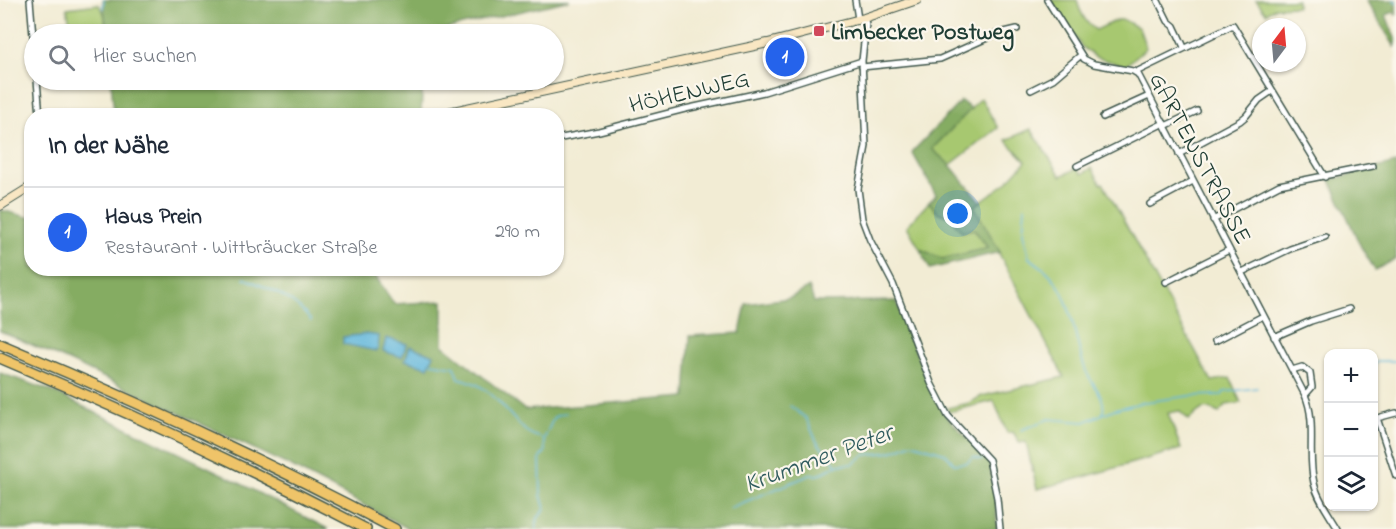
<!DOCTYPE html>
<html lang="de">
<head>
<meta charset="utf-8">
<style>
	:root { --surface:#fff; --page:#f2f2f3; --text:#1f2937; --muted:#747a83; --line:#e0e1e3; --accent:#2563eb }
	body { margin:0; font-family:"Indie Flower",sans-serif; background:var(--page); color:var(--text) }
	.controls { position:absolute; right:18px; bottom:18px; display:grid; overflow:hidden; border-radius:12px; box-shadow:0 2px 4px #0004 }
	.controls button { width:54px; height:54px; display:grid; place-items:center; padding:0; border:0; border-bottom:2px solid var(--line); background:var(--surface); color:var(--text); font:30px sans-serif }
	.compass { position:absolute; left:1252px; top:18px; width:54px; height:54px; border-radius:50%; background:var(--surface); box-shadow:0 2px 4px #0004; rotate:16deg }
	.you { position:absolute; left:958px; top:214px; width:21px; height:21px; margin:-15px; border:4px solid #fff; border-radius:50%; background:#1a73e8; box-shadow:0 0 0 9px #1a73e833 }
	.badge { display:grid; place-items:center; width:39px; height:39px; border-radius:50%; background:var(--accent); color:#fff; font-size:20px; font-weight:700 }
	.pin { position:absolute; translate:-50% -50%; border:3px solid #fff; box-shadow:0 2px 6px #0006 }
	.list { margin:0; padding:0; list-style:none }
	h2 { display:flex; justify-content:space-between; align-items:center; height:78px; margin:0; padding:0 24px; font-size:26px }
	h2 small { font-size:20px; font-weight:400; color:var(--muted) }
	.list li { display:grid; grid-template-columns:39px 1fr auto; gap:18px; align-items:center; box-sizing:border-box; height:90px; padding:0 24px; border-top:2px solid var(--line) }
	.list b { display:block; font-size:22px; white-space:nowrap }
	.list p { margin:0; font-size:20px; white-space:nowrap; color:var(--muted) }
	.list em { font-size:20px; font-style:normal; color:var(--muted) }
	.icon { flex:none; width:33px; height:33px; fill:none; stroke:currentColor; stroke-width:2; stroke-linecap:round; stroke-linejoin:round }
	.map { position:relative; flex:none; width:1396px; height:529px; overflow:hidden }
	.search { position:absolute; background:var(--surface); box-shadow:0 2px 4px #0004; left:24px; top:24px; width:540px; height:66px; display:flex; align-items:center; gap:15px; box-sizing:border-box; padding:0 21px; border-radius:33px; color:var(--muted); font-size:22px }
	.panel { position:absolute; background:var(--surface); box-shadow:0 2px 4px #0004; left:24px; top:108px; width:540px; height:168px; border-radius:24px }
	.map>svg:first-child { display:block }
	.green { fill:#a7c870; stroke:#638252; stroke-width:1.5 }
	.forest { fill:#85ac62; stroke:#52744b; stroke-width:1.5 }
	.water { fill:#5eb6db; stroke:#3e7a88; stroke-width:1.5 }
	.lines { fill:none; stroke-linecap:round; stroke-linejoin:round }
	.stream { stroke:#5eb6db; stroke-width:1.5 }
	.minor-casing { stroke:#3f574c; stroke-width:8 }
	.secondary-casing { stroke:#3f574c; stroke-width:10 }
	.motorway-casing { stroke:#3f574c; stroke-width:12 }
	.minor { stroke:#fff; stroke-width:5 }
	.secondary { stroke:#f9e7c3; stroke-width:8 }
	.motorway { stroke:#efc469; stroke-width:9 }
	.poi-dot { fill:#d1495b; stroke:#fbf7ec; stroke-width:2 }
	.labels { text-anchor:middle; stroke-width:4.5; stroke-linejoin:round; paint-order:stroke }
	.poi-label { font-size:24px; font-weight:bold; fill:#1f3d34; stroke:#fbf7ec; text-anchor:start }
	.street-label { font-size:24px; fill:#1f3d34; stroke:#fbf7ec }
	.water-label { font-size:26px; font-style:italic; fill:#2f5b5e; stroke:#fbf7ec }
</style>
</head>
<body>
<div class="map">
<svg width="1396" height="529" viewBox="0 0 1396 529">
	<rect width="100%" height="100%" fill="#fbf7ec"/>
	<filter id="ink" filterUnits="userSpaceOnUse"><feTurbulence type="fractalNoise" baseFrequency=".0167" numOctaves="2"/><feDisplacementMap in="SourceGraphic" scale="12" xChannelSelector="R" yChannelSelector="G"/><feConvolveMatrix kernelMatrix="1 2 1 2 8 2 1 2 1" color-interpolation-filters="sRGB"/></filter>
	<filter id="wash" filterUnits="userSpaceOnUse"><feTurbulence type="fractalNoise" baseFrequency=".008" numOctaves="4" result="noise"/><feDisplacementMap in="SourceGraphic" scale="24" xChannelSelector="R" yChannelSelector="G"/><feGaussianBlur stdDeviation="1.35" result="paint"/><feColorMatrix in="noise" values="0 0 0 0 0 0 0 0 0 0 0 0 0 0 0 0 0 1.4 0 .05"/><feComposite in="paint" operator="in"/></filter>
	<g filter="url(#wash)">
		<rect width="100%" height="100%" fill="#f2ecd4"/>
		<path class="green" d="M1050,0H1077C1079,11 1086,24 1096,30L1117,20H1124L1139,28L1146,48L1125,66L1095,57L1081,46Z
			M1256,0H1297V6L1276,7L1266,13Z
			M98,4C106,12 106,22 104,33L72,34L67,8Z
			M981,98L998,128L950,165L932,149Z
			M1031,129L1061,176L1078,168L1082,174L1092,168L1101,184L1103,183L1212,381L1230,378L1241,403L1226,405L1219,413C1202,405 1202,408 1189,420L1179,411L1168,413L1181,449L1077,479L1037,489L1026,442L1020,443L1013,432L1007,433L994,401L949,412L947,408L969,403L982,396L1064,377L974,206L1006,183L1026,161L1006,140Z
			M929,202L937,212L950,217L962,232L974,229L988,248L942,259L920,249L907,226Z"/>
		<path class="forest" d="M103,0H570L424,34H107Z
			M1366,0H1396V14L1394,12L1386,15L1396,41L1395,47Z
			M111,80H423L421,113L409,116L114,115Z
			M961,101L971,109L932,149L950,165L981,202L974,206L1000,252L930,269L920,249L943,259L988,248L974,229L962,232L950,217L937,212L929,202L936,195L912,152Z
			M1396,163V259L1375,270L1361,247L1330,180Z
			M1,210L31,218L32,268L373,269L374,274L394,304L443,301V345L525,410L686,397L690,336L740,333L746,304L790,298L809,287L814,302L896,301L931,391L948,418L989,461L996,498L997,529H409L290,466L71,362L0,331Z
			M0,373L49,390L222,474L328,529H0Z"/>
		<path class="water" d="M366,334L379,336L378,350L376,351L343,344V337Z
			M386,338L407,344L402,357L383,351Z
			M410,346L434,355L428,367L405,360Z"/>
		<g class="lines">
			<path class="stream" d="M1394,0L1396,2
				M103,8L104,0
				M1025,207L1023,232L1029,258C1042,266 1054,276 1061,290C1074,314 1076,346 1086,371C1093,387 1106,395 1103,413
				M244,278C269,289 295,298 311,321
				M431,363L455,367L459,378C494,386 503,411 526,431C531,435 538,437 544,439L545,452L540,458L541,495L545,509L538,518L536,526L537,529
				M1374,365L1377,361H1396
				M790,406L806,418L817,442L837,465
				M1021,430L1049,419L1084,422L1115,409L1145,402L1189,396L1222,395L1224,392L1257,388
				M544,439L554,417L566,413
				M730,508L810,475H818L837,465L853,464L864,455L891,452L912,443L945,453L954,464L966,463L973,457L982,460"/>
		</g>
	</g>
	<g filter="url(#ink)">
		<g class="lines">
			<defs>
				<path id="minor" d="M30,0L34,48
					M855,0L858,19
					M1047,0L1084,59L1094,64L1133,71L1138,74L1305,395C1317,422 1307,454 1314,483C1318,500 1330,515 1338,529
					M1158,1L1168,21L1174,26L1184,47
					M864,18L866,24L862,61L866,146L858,189L862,219L870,240L893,284L931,383L948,416L989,460L997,498L1000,529
					M862,67L940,59L996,34L1017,29
					M1136,72L1233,25L1325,177
					M37,80L40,116
					M1031,90L1053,79L1081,55
					M1103,117L1149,96
					M1165,126L1197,111
					M556,139L599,131L685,109L764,92L862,61
					M1179,154L1240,121L1246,116L1259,100L1272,91
					M1077,166L1164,123
					M1150,204L1193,181
					M1213,220L1279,185L1373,166
					M1242,272L1290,249L1325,237
					M1166,282L1229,250
					M1274,337L1311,321L1349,309
					M1215,341L1263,316
					M1292,370L1302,367L1310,373L1312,387L1305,395
					M1396,413L1377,418L1396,476"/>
				<path id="secondary" d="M430,116L768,43L864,18L917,0
					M0,206L32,186"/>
				<path id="motorway" d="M0,344C134,400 266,461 395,529
					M0,358C124,410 247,467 366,529"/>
			</defs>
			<use href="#minor" class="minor-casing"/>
			<use href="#secondary" class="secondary-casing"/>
			<use href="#motorway" class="motorway-casing"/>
			<use href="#minor" class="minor"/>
			<use href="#secondary" class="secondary"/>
			<use href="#motorway" class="motorway"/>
		</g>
	</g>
	<rect class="poi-dot" x="813" y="25" width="12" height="12" rx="3"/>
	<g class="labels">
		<g class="poi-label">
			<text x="831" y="39">Limbecker Postweg</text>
		</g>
		<g class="street-label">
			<text transform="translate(689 91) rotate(-13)" y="8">HÖHENWEG</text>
			<text transform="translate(1201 158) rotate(62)" y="8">GARTENSTRASSE</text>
		</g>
		<g class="water-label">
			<text transform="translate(818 457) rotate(-20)" y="9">Krummer Peter</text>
		</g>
	</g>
</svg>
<div class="controls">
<button>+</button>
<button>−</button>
<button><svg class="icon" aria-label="layers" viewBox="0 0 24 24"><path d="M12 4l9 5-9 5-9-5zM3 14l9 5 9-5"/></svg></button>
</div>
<svg class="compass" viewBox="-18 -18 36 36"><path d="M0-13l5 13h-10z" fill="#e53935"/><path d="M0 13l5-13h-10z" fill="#747a83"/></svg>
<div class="you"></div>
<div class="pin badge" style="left:785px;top:57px">1</div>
<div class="search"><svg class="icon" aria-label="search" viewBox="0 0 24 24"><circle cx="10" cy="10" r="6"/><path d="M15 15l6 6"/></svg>Hier suchen</div>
<section class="panel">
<h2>In der Nähe<small></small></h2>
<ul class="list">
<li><span class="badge">1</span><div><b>Haus Prein</b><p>Restaurant · Wittbräucker Straße</p></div><em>290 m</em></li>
</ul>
</section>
</div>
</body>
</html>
